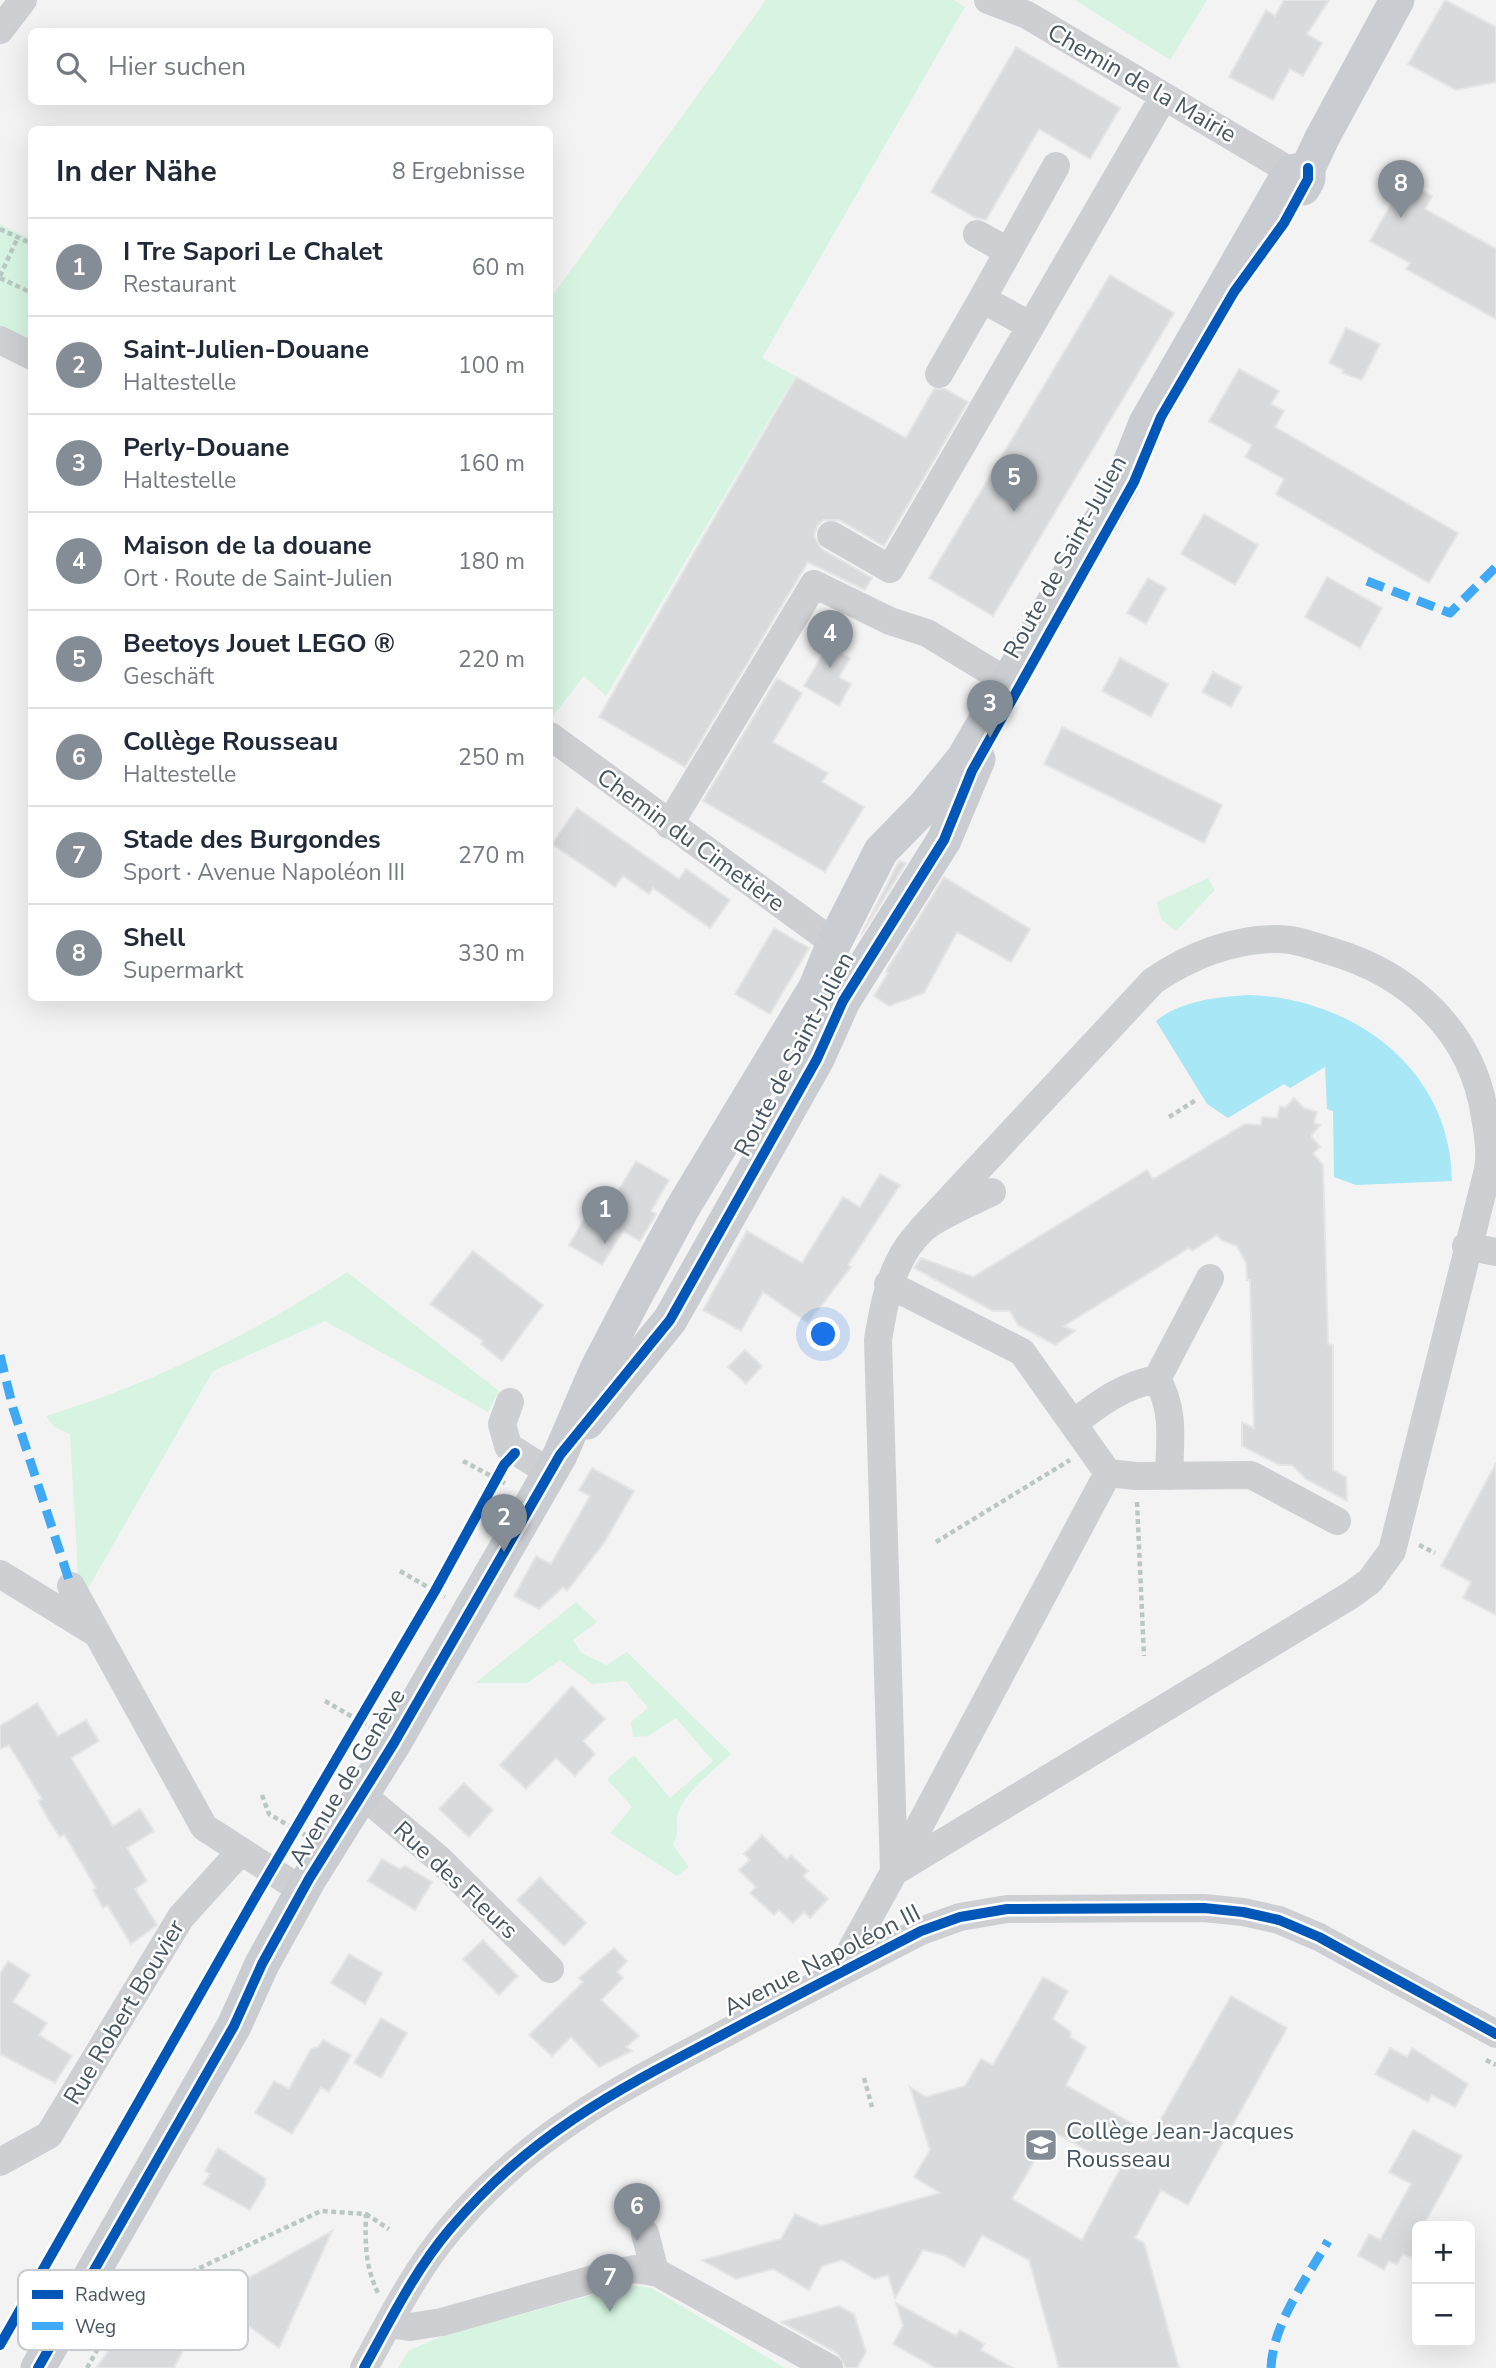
<!DOCTYPE html>
<html lang="de">
<head>
<meta charset="utf-8">
<style>
	:root { --surface:#fff; --page:#f6f6f7; --text:#1f2937; --muted:#747a83; --line:#e0e1e3; --accent:#848d95 }
	body { margin:0; font-family:"Nunito Sans",sans-serif; background:var(--page); color:var(--text) }
	.controls { position:absolute; right:21px; bottom:21px; display:grid; overflow:hidden; border-radius:10px; box-shadow:0 7px 28px #0002 }
	.controls button { width:63px; height:63px; display:grid; place-items:center; padding:0; border:0; border-bottom:2px solid var(--line); background:var(--surface); color:var(--text); font:35px sans-serif }
	.you { position:absolute; left:824px; top:1335px; width:24px; height:24px; margin:-18px; border:5px solid #fff; border-radius:50%; background:#1a73e8; box-shadow:0 0 0 10px #1a73e833 }
	.badge { display:grid; place-items:center; width:46px; height:46px; border-radius:50%; background:var(--accent); color:#fff; font-size:23px; font-weight:700 }
	.pin { position:absolute; translate:-50% -58px; filter:drop-shadow(0 2px 4px #0008) }
	.pin::after { content:''; position:absolute; top:37px; width:24px; height:21px; background:inherit; clip-path:polygon(0 0,100% 0,50% 100%) }
	.list { margin:0; padding:0; list-style:none }
	h2 { display:flex; justify-content:space-between; align-items:center; height:91px; margin:0; padding:0 28px; font-size:30px }
	h2 small { font-size:23px; font-weight:400; color:var(--muted) }
	.list li { display:grid; grid-template-columns:46px 1fr auto; gap:21px; align-items:center; box-sizing:border-box; height:98px; padding:0 28px; border-top:2px solid var(--line) }
	.list b { display:block; font-size:26px; white-space:nowrap }
	.list p { margin:0; font-size:23px; white-space:nowrap; color:var(--muted) }
	.list em { font-size:23px; font-style:normal; color:var(--muted) }
	.icon { flex:none; width:38px; height:38px; fill:none; stroke:currentColor; stroke-width:2; stroke-linecap:round; stroke-linejoin:round }
	.map { position:relative; flex:none; width:1496px; height:2368px; overflow:hidden }
	.search { position:absolute; background:var(--surface); box-shadow:0 7px 28px #0002; left:28px; top:28px; width:525px; height:77px; display:flex; align-items:center; gap:18px; box-sizing:border-box; padding:0 24px; border-radius:10px; color:var(--muted); font-size:26px }
	.panel { position:absolute; background:var(--surface); box-shadow:0 7px 28px #0002; left:28px; top:126px; width:525px; height:875px; border-radius:10px }
	.map>svg:first-child { display:block }
	.green { fill:#d6f4e1 }
	.water { fill:#a7e7f6 }
	.building { fill:#d9dadc; stroke:#e5e5e6; stroke-width:2; fill-rule:evenodd }
	.lines { fill:none; stroke-linecap:round; stroke-linejoin:round }
	.path { stroke:#bac8c3; stroke-width:4.5; stroke-dasharray:5 3.5; stroke-linecap:butt }
	.minor { stroke:#cdcfd2; stroke-width:28 }
	.major { stroke:#c9cdd1; stroke-width:35 }
	.quiet { stroke:#3fa9f5; stroke-width:9; stroke-dasharray:18 9; stroke-linecap:butt }
	.cycleway-casing { stroke:#fff; stroke-width:15 }
	.cycleway { stroke:#0057b8; stroke-width:10 }
	.labels { text-anchor:middle; stroke-width:5; stroke-linejoin:round; paint-order:stroke }
	.street-label { font-size:24px; fill:#475663; stroke:#fff }
	.poi-label { font-size:24px; fill:#475663; stroke:#fff; text-anchor:start }
	.key { fill:#fff; stroke:#c8ccd0; stroke-width:2 }
	.key-label { font-size:19px; fill:#475663 }
</style>
</head>
<body>
<div class="map">
<svg width="1496" height="2368" viewBox="0 0 1496 2368">
	<rect width="100%" height="100%" fill="#f4f3f3"/>
	<path class="green" d="M766,0H954L965,7L762,358L795,376L606,696L584,676L550,720V299Z
		M1075,0H1207L1170,60Z
		M0,224L31,239V346L0,332Z
		M1208,878L1215,890L1176,931L1161,919L1157,902Z
		M347,1272L499,1391L488,1412L325,1321L213,1371L87,1590L78,1574L70,1434L54,1427L46,1416C153,1384 254,1333 347,1272Z
		M576,1602L597,1622L573,1640L581,1653L607,1665L627,1652L731,1754C713,1771 687,1789 678,1813C674,1825 681,1829 673,1845L689,1867L677,1876L610,1833L632,1807L607,1779L634,1755L670,1798L713,1761L676,1718L648,1736L633,1737L631,1722L648,1708L626,1681L592,1684L560,1660L527,1683H475Z
		M628,2285L651,2288L785,2368H398L408,2351L442,2336Z"/>
	<path class="water" d="M1250,995C1355,999 1451,1070 1452,1181L1356,1185L1334,1177L1333,1111L1327,1109L1325,1067L1290,1088L1284,1084L1228,1118L1207,1104L1156,1021C1182,1000 1218,997 1250,995Z"/>
	<path class="building" d="M1284,0H1329L1307,34L1322,43L1303,76L1290,69L1273,100L1229,77L1266,10L1275,16Z
		M1445,0L1496,27V82L1456,90L1408,64Z
		M1016,47L1120,108L1090,159L1039,129L986,220L976,218L931,192Z
		M1405,180L1432,196L1425,209L1496,249V319L1406,269L1410,263L1370,241Z
		M1110,275L1174,313L993,616L929,578Z
		M1346,328L1380,344L1362,380L1342,373L1344,370L1329,363Z
		M1239,369L1279,391L1271,404L1284,411L1275,427L1458,533L1429,583L1276,494L1284,479L1245,457L1252,445L1209,421Z
		M796,377L906,438L934,389H945L968,402L884,546L839,520H823L817,526L814,536L822,549L872,578L865,590L808,562L685,767L599,717Z
		M1204,514L1258,545L1235,585L1181,554Z
		M1327,577L1382,608L1360,648L1305,617Z
		M1148,578L1166,588L1146,624L1127,613Z
		M828,645L850,658L839,677L851,684L839,706L804,686Z
		M1120,658L1168,684L1151,717L1102,691Z
		M1213,672L1242,687L1231,707L1202,692Z
		M777,678L802,693L773,742L828,773L822,782L864,807L825,872L703,801Z
		M1062,727L1222,805L1204,843L1044,764Z
		M577,808L679,879L686,869L730,900L710,928L653,888L649,894L623,876L615,887L552,844Z
		M900,861L906,863L861,935L898,863Z
		M944,877L1030,929L1011,962L957,932L924,993L889,1006L874,996L888,973L886,971Z
		M774,928L809,948L770,1014L735,994Z
		M1294,1098L1304,1108L1317,1112L1314,1123L1320,1125L1311,1136L1320,1147L1313,1153L1323,1165L1328,1344L1333,1345V1470L1346,1477L1347,1501L1306,1479L1292,1465H1279L1242,1446V1422L1254,1428L1250,1280H1247L1246,1263L1237,1246L1221,1240L1217,1235L1192,1251L1189,1248L1064,1326L1075,1331L1055,1345L1018,1325L1010,1311H993L914,1268L921,1258L973,1277L1147,1170L1153,1179L1245,1124L1261,1125L1262,1117L1277,1118L1280,1106L1285,1108Z
		M636,1161L669,1180L651,1211L656,1214L640,1241L623,1231L602,1265L569,1245L589,1211L602,1218Z
		M880,1174L900,1185L848,1265L851,1267L808,1323L763,1292L741,1331L703,1310L747,1231L802,1263L843,1197L860,1207Z
		M473,1251L543,1305L502,1361L481,1344L483,1341L430,1304Z
		M745,1350L762,1366L746,1384L728,1367Z
		M1496,1463V1615L1463,1598L1471,1582L1441,1566Z
		M592,1468L634,1491L604,1543L567,1591L563,1587L539,1609L514,1596L536,1556L551,1564L590,1496L579,1490Z
		M572,1686L605,1719L583,1741L595,1754L575,1776L556,1758L526,1789L500,1765Z
		M37,1703L58,1736L86,1720L99,1741L71,1758L113,1826L140,1809L154,1831L127,1848L147,1881L135,1889L157,1925L131,1944L107,1905L103,1908L93,1890L96,1888L64,1834L60,1837L48,1819L38,1801L42,1799L9,1745L0,1749V1726Z
		M464,1783L493,1810L469,1837L439,1809Z
		M762,1835L787,1860L791,1855L808,1871L803,1876L828,1899L810,1918L804,1912L793,1923L779,1910L774,1915L750,1893L756,1887L739,1870L750,1860L744,1854Z
		M382,1859L400,1869L405,1866L432,1882L415,1910L368,1881Z
		M540,1877L586,1923L564,1946L517,1900Z
		M483,1940L518,1976L499,1995L463,1959Z
		M614,1948L627,1961L617,1972L623,1978L601,2000L639,2036L626,2047L632,2051L599,2067L571,2037L552,2056L529,2035L583,1982L579,1978Z
		M349,1954L382,1973L365,2004L331,1983Z
		M8,1961L30,1975L13,2002L47,2023L39,2035L72,2056L55,2083L0,2054V1974Z
		M1043,1977L1068,1991L1053,2019L1071,2032L1070,2037L1086,2047L1066,2085L1152,2135L1231,1996L1287,2028L1188,2205L1161,2190L1135,2238L1144,2243L1179,2368H1059L1029,2260L982,2235L964,2267L946,2256L923,2250L895,2298L888,2275L875,2279L842,2260L822,2266L809,2290L773,2269L736,2279L702,2260L781,2239L795,2214L821,2226L940,2193L914,2177L930,2150L910,2087L926,2097L965,2086L981,2059L993,2065ZM1052,2131L1120,2169L1082,2240L1012,2199Z
		M381,2018L407,2033L381,2078L354,2063Z
		M323,2040L351,2055L329,2092L321,2087L292,2134L255,2113L274,2081L289,2089L311,2049L318,2047Z
		M1390,2048L1407,2057L1412,2048L1468,2084L1455,2107L1432,2095L1428,2102L1375,2074Z
		M1413,2130L1462,2156L1423,2226H1417V2246L1411,2258L1403,2254L1397,2264L1389,2261L1384,2270L1358,2255L1369,2234L1380,2240L1411,2184L1389,2172Z
		M218,2148L265,2178V2185L250,2210L203,2184L210,2174L205,2171Z
		M332,2231L279,2348L243,2322L220,2294Z
		M896,2303L956,2336L960,2330L984,2344L981,2350L1013,2368H936L893,2344L903,2326Z
		M839,2306L854,2314L866,2352L857,2368H846L837,2353L781,2322Z
		M148,2315L170,2324L187,2343L174,2368H96L128,2324Z"/>
	<g class="lines">
		<path class="path" d="M0,229L32,244
			M0,276L18,237
			M0,278L32,293
			M1169,1117L1196,1100
			M463,1461L508,1485
			M1137,1502L1144,1656
			M936,1542L1070,1460
			M1419,1545L1435,1553
			M400,1571L445,1597
			M325,1701L370,1727
			M262,1795L269,1814L305,1835
			M1486,2060L1496,2065
			M864,2078L872,2107
			M366,2214L389,2229
			M117,2288L191,2272L321,2211L366,2214C365,2243 365,2266 378,2293
			M108,2331L113,2334L132,2313L118,2288
			M87,2368L108,2331L95,2323"/>
		<path class="minor" d="M988,0L1027,15L1292,172
			M0,30L23,0
			M977,234L1008,251
			M1031,326L982,299L1056,166
			M0,340L32,356
			M939,374L982,299
			M831,535L890,569L1164,96
			M550,736L834,943
			M669,825L814,584L890,621L927,633L993,673
			M1466,1246L1496,1252
			M888,1284L1022,1352L1108,1473L1136,1476L1251,1475L1337,1521
			M1157,1379C1175,1410 1170,1441 1169,1476
			M510,1402L502,1424L508,1446L550,1473
			M1073,1424C1099,1403 1124,1385 1157,1379L1210,1278
			M0,1574L96,1633
			M71,1586L204,1827L241,1851
			M360,1793L439,1859L550,1969
			M896,1870L1108,1473
			M894,1872L1351,1595L1370,1581L1392,1551L1488,1170C1491,1152 1488,1134 1485,1117C1473,1032 1410,974 1330,951C1313,946 1296,939 1278,939C1232,939 1190,956 1153,981L921,1230
			M838,1974L894,1872L878,1340C884,1302 892,1259 921,1231C933,1218 974,1201 992,1192
			M0,2162L49,2135L181,1917L241,1851L303,1891
			M645,2233L655,2272
			M389,2324L410,2327L442,2322L618,2272L635,2269L658,2273L829,2368
			M364,2368C390,2321 415,2270 450,2229C530,2134 617,2090 724,2034C789,1999 855,1965 921,1931L960,1917L1007,1909L1204,1908L1243,1912L1279,1920L1319,1937L1496,2034"/>
		<path class="major" d="M1303,188L1308,179V168L1322,138L1397,0
			M587,1422L670,1320L817,1059L843,1001L944,840L978,759
			M38,2368L234,2026L262,1964L309,1879L394,1743L560,1455L597,1369L633,1300L682,1209L816,987L834,943L881,851L924,807L964,758L1121,486L1146,423L1283,184L1292,172L1308,168"/>
		<path class="quiet" d="M1367,581L1450,613L1496,567
			M0,1355L13,1408L71,1586
			M1271,2368C1273,2323 1306,2280 1328,2241"/>
		<defs>
			<path id="cycleway" d="M0,2345L256,1896L435,1591L504,1465L515,1453
				M38,2368L234,2026L262,1964L309,1879L394,1743L560,1455L670,1320L817,1059L843,1001L944,840L972,771L1134,482L1161,417L1234,292L1284,223L1308,179V168
				M364,2368C390,2321 415,2270 450,2229C530,2134 617,2090 724,2034C789,1999 855,1965 921,1931L960,1917L1007,1909L1204,1908L1243,1912L1279,1920L1319,1937L1496,2034"/>
		</defs>
		<use href="#cycleway" class="cycleway-casing"/>
		<use href="#cycleway" class="cycleway"/>
	</g>
	<defs>
		<symbol id="school-square" viewBox="-11 -11 22 22"><rect x="-9" y="-9" width="18" height="18" rx="4" fill="#848d95" stroke="#fff"/><path d="M0-5L7-2L0 1L-7-2ZM-4 1L0 2.5L4 1V4Q0 6-4 4Z" fill="#fff"/></symbol>
	</defs>
	<g fill-rule="evenodd">
		<use href="#school-square" x="1022" y="2126" width="38" height="38"/>
	</g>
	<g class="labels">
		<g class="street-label">
			<text transform="translate(1142 83) rotate(30)" y="8">Chemin de la Mairie</text>
			<text transform="translate(1065 557) rotate(-61)" y="8">Route de Saint-Julien</text>
			<text transform="translate(691 840) rotate(36)" y="8">Chemin du Cimetière</text>
			<text transform="translate(794 1054) rotate(-62)" y="8">Route de Saint-Julien</text>
			<text transform="translate(347 1777) rotate(-59)" y="8">Avenue de Genève</text>
			<text transform="translate(456 1880) rotate(43)" y="8">Rue des Fleurs</text>
			<text transform="translate(822 1960) rotate(-27)" y="8">Avenue Napoléon III</text>
			<text transform="translate(124 2012) rotate(-59)" y="8">Rue Robert Bouvier</text>
		</g>
		<g class="poi-label">
			<text x="1066" y="2139">Collège Jean-Jacques<tspan x="1066" dy="28">Rousseau</tspan></text>
		</g>
	</g>
	<rect x="18" y="2270" width="230" height="80" rx="10" class="key"/>
	<rect x="32" y="2290" width="31" height="9" fill="#0057b8"/>
	<rect x="32" y="2322" width="31" height="8" fill="#3fa9f5"/>
	<g class="key-label">
		<text x="75" y="2301">Radweg</text>
		<text x="75" y="2333">Weg</text>
	</g>
</svg>
<div class="controls">
<button>+</button>
<button>−</button>
</div>
<div class="you"></div>
<div class="pin badge" style="left:605px;top:1244px">1</div>
<div class="pin badge" style="left:504px;top:1552px">2</div>
<div class="pin badge" style="left:990px;top:738px">3</div>
<div class="pin badge" style="left:830px;top:668px">4</div>
<div class="pin badge" style="left:1014px;top:512px">5</div>
<div class="pin badge" style="left:637px;top:2241px">6</div>
<div class="pin badge" style="left:610px;top:2312px">7</div>
<div class="pin badge" style="left:1401px;top:218px">8</div>
<div class="search"><svg class="icon" aria-label="search" viewBox="0 0 24 24"><circle cx="10" cy="10" r="6"/><path d="M15 15l6 6"/></svg>Hier suchen</div>
<section class="panel">
<h2>In der Nähe<small>8 Ergebnisse</small></h2>
<ul class="list">
<li><span class="badge">1</span><div><b>I Tre Sapori Le Chalet</b><p>Restaurant</p></div><em>60 m</em></li>
<li><span class="badge">2</span><div><b>Saint-Julien-Douane</b><p>Haltestelle</p></div><em>100 m</em></li>
<li><span class="badge">3</span><div><b>Perly-Douane</b><p>Haltestelle</p></div><em>160 m</em></li>
<li><span class="badge">4</span><div><b>Maison de la douane</b><p>Ort · Route de Saint-Julien</p></div><em>180 m</em></li>
<li><span class="badge">5</span><div><b>Beetoys Jouet LEGO ®</b><p>Geschäft</p></div><em>220 m</em></li>
<li><span class="badge">6</span><div><b>Collège Rousseau</b><p>Haltestelle</p></div><em>250 m</em></li>
<li><span class="badge">7</span><div><b>Stade des Burgondes</b><p>Sport · Avenue Napoléon III</p></div><em>270 m</em></li>
<li><span class="badge">8</span><div><b>Shell</b><p>Supermarkt</p></div><em>330 m</em></li>
</ul>
</section>
</div>
</body>
</html>
